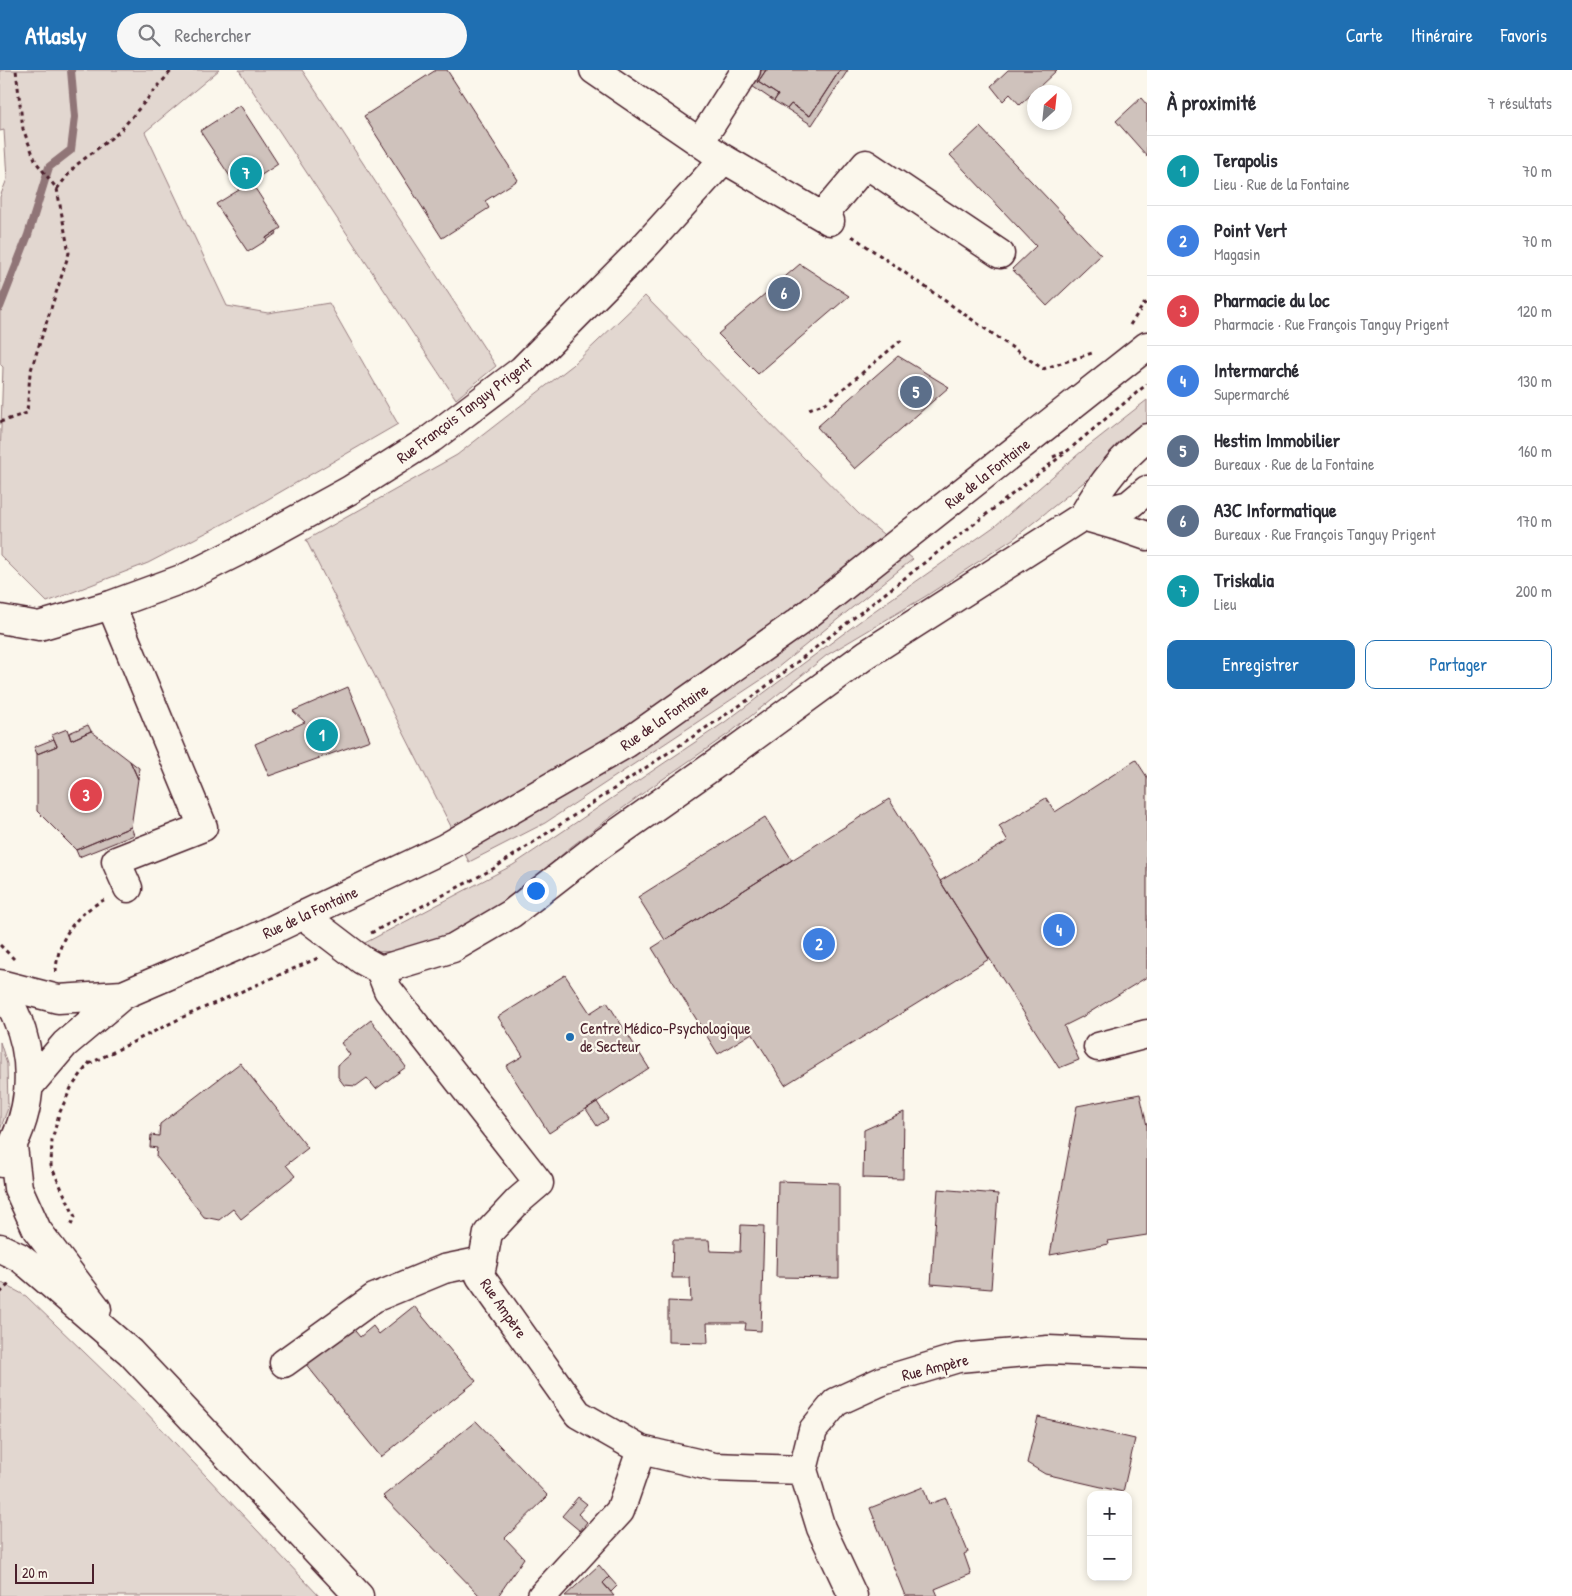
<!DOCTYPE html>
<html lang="fr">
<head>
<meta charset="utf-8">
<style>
	:root { --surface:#fff; --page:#f7f7f7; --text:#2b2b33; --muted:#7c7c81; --line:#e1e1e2; --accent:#1f6fb2 }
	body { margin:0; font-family:"Patrick Hand",sans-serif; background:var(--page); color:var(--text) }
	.controls { position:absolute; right:15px; bottom:15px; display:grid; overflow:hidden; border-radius:10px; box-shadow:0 2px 8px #0003 }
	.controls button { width:45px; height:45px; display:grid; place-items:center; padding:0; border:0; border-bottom:1px solid var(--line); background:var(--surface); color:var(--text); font:25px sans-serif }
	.compass { position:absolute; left:1027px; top:15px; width:45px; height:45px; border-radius:50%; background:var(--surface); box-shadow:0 2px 8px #0003; rotate:27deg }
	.scale { position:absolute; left:15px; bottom:12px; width:79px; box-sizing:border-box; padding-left:5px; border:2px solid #4a1f2b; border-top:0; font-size:14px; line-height:18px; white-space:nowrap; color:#4a1f2b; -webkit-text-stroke:4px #fbf7ec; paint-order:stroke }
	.you { position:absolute; left:535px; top:820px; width:18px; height:18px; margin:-12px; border:4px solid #fff; border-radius:50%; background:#1a73e8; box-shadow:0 0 0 8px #1a73e833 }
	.badge { display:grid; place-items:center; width:32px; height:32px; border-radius:50%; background:var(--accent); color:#fff; font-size:16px; font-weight:700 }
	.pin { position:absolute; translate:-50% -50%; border:2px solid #fff; box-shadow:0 1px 5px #0006 }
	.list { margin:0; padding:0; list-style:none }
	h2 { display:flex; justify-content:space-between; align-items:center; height:65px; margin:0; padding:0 20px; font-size:21px }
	h2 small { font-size:16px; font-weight:400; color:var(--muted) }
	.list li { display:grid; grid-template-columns:32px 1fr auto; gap:15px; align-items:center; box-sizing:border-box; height:70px; padding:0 20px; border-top:1px solid var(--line) }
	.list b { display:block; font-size:19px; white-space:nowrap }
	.list p { margin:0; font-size:16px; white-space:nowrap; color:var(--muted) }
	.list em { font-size:16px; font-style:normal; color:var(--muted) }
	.actions { display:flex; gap:10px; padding:15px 20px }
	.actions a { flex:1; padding:11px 0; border:1px solid var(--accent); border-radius:10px; text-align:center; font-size:18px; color:var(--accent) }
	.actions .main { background:var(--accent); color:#fff }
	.icon { flex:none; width:28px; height:28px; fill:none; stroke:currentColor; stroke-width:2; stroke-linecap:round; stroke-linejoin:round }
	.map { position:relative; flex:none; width:1147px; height:1526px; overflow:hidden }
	header { display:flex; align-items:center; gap:30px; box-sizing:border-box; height:70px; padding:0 25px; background:var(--accent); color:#fff }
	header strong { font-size:24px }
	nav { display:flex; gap:28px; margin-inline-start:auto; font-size:18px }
	.search { width:350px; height:45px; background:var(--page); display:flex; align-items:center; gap:12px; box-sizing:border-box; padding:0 18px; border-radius:28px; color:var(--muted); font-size:19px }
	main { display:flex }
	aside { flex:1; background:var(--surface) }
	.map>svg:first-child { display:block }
	.green { fill:#e2d7d0; stroke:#967b7e }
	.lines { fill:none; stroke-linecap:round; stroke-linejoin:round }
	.stream { stroke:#907477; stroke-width:8 }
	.building { fill:#cfc2bc; stroke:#4a1f2b }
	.minor-casing { stroke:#4a1f2b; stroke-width:31 }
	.major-casing { stroke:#4a1f2b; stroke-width:31 }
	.path { stroke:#4a1f2b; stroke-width:3; stroke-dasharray:4 4; stroke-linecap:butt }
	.minor { stroke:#fbf7ec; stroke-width:28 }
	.major { stroke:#fbf7ec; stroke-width:28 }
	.poi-dot { fill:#1f6fb2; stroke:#fbf7ec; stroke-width:2 }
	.labels { text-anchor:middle; stroke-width:4.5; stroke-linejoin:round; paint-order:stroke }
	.street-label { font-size:16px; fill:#4a1f2b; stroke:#fbf7ec }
	.poi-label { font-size:16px; fill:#4a1f2b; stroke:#fbf7ec; text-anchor:start }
</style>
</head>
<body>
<header>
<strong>Atlasly</strong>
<div class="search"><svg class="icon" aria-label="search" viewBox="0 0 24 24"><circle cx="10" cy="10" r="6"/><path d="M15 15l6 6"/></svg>Rechercher</div>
<nav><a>Carte</a><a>Itinéraire</a><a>Favoris</a></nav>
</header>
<main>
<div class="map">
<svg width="1147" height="1526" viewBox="0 0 1147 1526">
	<rect width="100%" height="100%" fill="#fbf7ec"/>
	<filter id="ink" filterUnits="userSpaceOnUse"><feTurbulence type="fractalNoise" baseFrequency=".02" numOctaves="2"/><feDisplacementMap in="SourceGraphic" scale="10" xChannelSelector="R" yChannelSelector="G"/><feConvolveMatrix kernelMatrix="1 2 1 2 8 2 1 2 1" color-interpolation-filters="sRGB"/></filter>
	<g filter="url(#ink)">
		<path class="green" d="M0,0H219L145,62L227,236L268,243L329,233L398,354L244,443L148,493L47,532L0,485V387L3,297L0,294V127L7,109L4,60L0,61Z
			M239,0H302L496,296L456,329Z
			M645,226L859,444L913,489L767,606L545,753L469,792L306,470L457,385L573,295Z
			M1147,330V357L1084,412L1013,469L926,526L827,585L731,662L650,718L572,776L543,801L527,822L443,869L405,881L375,882L361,875L513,795L725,652L867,546L995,456L1082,381Z
			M0,972L7,994L8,1038L0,1060Z
			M0,1212L26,1226L143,1339L319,1526H0Z"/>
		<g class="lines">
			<path class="stream" d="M0,237L28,165L49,97L71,80L75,47L71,0"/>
		</g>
		<path class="building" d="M436,0H447L518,110L485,131L489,138L442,168L364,46Z
			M759,0H766L758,12L778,25L774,31L749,14Z
			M766,0H840L810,46L791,34L787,39L774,31L778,25L758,12Z
			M840,0H848L812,55L787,39L791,34L810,46Z
			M1008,0H1057L1020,35L1010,24L1003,31L991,16Z
			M1141,28L1147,35V86L1116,51Z
			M240,35L278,94L251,112L281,158L266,168L267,170L248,182L216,134L239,120L200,61Z
			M980,57L1101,185L1047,236L1012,199L1036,176L950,85Z
			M276,161L277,163L267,170L266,168Z
			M800,194L849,226L758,304L718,264Z
			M898,286L949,317L855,399L817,357Z
			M348,617L370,670L269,706L255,674L305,652L293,641Z
			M88,655L91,661L71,670L69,663Z
			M67,659L71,670L91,661L130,691L138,709L131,757L76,780L37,741V684L57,676L52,665Z
			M54,669L57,676L37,684L34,677Z
			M1136,690L1147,707V907L1082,947L1064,956L1079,990L1059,998L940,811L1008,771L999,756L1046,728L1055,742Z
			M130,691L139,698L138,709Z
			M889,729L989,889L785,1015L752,963L718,984L652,878Z
			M765,747L792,790L665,870L638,827Z
			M131,757L134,765L79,787L76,780Z
			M565,905L590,943L607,932L649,998L549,1063L506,996L523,986L498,947Z
			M371,950L406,997L376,1019L367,1008L356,1016L344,1015L338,1007V995L350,985L341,973Z
			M240,993L308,1078L286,1095L295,1106L241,1149L233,1139L219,1150L204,1147L156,1086L157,1078L150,1077L151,1065L159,1066L160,1054Z
			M1140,1024L1147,1056V1165L1108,1171L1109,1174L1050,1185L1077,1036Z
			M597,1032L608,1049L597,1056L586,1039Z
			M904,1042L903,1109L863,1108L864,1060Z
			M778,1111L839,1113V1208L776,1207Z
			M938,1119L998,1124L991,1219L931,1214Z
			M741,1155L764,1156L761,1261L745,1260L746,1253H707L708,1273L668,1272V1231L691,1232L690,1208H672L673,1170H709L710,1181L740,1182Z
			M414,1236L476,1311L381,1387L305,1293L351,1256L360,1267L373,1256L379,1264Z
			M1038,1347L1135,1369L1123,1422L1045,1404L1027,1393Z
			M476,1351L548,1426L505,1468L524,1488L498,1526H480L383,1426Z
			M923,1417L929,1434L946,1428L968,1482L964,1484L971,1504L935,1519L938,1526H905L870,1438Z
			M578,1427L587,1434L578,1444L587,1452L580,1461L562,1446Z
			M599,1495L609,1507L603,1513L614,1526H565Z
			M609,1507L617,1516L611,1522L603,1513Z"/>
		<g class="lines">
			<defs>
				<path id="minor" d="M700,72L746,0
					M724,89L830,151
					M822,146L866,94L1000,184
					M1083,446C1100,416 1120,389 1147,368
					M1085,446L1129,435L1147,420
					M111,535L203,757L116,791L128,818
					M0,549L39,556L111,535L187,507L239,481L350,420L432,368L522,300L644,177L724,89L594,0
					M303,845L362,890L380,900L388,920L539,1113L518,1131L488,1163L480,1206L578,1344L641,1380L714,1397L803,1400
					M380,900L453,878L511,844L592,781L737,679L867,584L1083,446L1121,457L1147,466
					M1098,977L1147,964
					M284,1293L374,1228L444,1199L483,1191
					M542,1526L620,1441L641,1380
					M853,1526L821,1458L803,1400L813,1360L836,1332L882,1311L958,1288L1048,1280L1147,1284"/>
				<path id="major" d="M0,914L58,929L123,925
					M0,919C5,928 12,936 16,946C37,995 32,1048 2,1093
					M30,1015L65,974L123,925L251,870L445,778L627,673L797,553L1147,276
					M13,1077L18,1118L37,1160L97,1239
					M0,1178L19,1187L29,1195L130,1282L359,1526"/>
			</defs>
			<use href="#minor" class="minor-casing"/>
			<use href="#major" class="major-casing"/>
			<path class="path" d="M57,119L75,96L119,62L172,0
				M852,166L1043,299L1092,283
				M1130,255L1144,234L1147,232
				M809,339L826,333L904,268
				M0,352L27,343L30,303L69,183L57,119L36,92L23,59L16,0
				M1053,387L1065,382
				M371,863L493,799L751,628L1065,383L1147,314
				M0,875L14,889
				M56,902C57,870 75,844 104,830
				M89,994L183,947L318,888
				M71,1155L75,1147L51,1096L52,1070L59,1044L71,1018L90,992
				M0,1223L10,1213"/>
			<use href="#minor" class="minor"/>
			<use href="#major" class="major"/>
		</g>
	</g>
	<circle class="poi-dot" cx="570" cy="967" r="5"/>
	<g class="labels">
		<g class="street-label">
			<text transform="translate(464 340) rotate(-37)" y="6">Rue François Tanguy Prigent</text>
			<text transform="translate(987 403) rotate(-38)" y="6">Rue de la Fontaine</text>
			<text transform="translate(664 647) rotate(-35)" y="6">Rue de la Fontaine</text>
			<text transform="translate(310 842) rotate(-25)" y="6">Rue de la Fontaine</text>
			<text transform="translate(504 1238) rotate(55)" y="6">Rue Ampère</text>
			<text transform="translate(935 1297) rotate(-14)" y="6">Rue Ampère</text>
		</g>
		<g class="poi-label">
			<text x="580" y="964">Centre Médico-Psychologique<tspan x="580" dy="18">de Secteur</tspan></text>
		</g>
	</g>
</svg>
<div class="controls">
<button>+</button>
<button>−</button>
</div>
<svg class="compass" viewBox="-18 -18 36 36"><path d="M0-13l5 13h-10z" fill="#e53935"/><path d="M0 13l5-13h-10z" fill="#7c7c81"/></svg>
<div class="scale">20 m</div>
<div class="you"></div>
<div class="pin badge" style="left:322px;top:665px;background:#0f9aa8">1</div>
<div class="pin badge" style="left:819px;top:874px;background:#3f7fe0">2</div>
<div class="pin badge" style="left:86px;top:725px;background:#e0444e">3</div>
<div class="pin badge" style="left:1059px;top:860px;background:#3f7fe0">4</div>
<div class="pin badge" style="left:916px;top:322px;background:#5c6f8a">5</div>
<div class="pin badge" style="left:784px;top:223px;background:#5c6f8a">6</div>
<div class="pin badge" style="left:246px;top:103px;background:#0f9aa8">7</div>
</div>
<aside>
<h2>À proximité<small>7 résultats</small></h2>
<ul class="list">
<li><span class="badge" style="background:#0f9aa8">1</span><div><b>Terapolis</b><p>Lieu · Rue de la Fontaine</p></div><em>70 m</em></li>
<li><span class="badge" style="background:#3f7fe0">2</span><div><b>Point Vert</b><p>Magasin</p></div><em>70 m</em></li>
<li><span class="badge" style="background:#e0444e">3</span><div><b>Pharmacie du loc</b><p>Pharmacie · Rue François Tanguy Prigent</p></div><em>120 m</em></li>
<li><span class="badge" style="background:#3f7fe0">4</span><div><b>Intermarché</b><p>Supermarché</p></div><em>130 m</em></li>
<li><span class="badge" style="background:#5c6f8a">5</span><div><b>Hestim Immobilier</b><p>Bureaux · Rue de la Fontaine</p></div><em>160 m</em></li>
<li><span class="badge" style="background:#5c6f8a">6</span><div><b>A3C Informatique</b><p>Bureaux · Rue François Tanguy Prigent</p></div><em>170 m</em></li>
<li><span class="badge" style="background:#0f9aa8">7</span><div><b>Triskalia</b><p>Lieu</p></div><em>200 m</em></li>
</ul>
<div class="actions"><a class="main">Enregistrer</a><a>Partager</a></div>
</aside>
</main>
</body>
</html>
